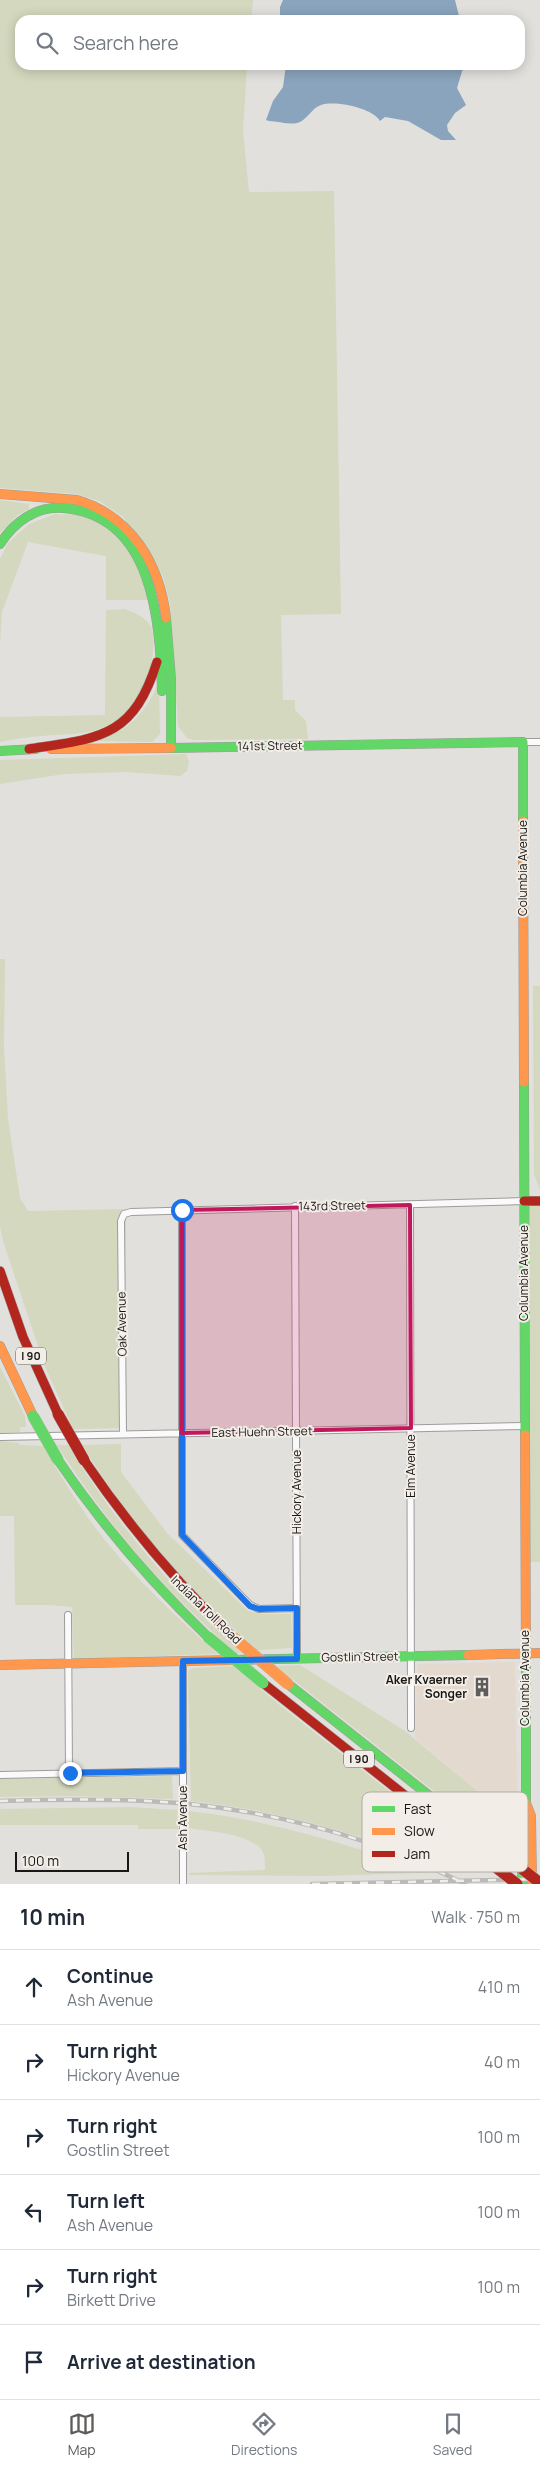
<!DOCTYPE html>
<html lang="en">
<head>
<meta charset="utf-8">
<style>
	:root { --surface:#fff; --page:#f6f6f7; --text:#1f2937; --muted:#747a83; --line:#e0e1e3; --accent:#5f5d5b }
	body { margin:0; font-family:Manrope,sans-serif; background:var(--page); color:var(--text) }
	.scale { position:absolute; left:15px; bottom:12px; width:114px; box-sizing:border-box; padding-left:5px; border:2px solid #191715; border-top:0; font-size:14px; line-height:18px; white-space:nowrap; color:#191715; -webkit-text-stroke:4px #f2ede7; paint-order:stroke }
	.stop { position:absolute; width:15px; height:15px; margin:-11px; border:4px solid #1a73e8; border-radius:50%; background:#fff }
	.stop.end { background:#1a73e8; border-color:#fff; box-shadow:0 1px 5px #0008 }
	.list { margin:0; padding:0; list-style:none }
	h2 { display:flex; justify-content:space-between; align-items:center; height:65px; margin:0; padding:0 20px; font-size:21px }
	h2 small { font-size:16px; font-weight:400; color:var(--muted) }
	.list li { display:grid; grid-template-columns:32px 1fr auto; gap:15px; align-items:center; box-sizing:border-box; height:75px; padding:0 20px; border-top:1px solid var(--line) }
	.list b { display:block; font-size:19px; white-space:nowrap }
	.list p { margin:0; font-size:16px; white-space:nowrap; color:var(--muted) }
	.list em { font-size:16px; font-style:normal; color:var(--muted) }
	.icon { flex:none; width:28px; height:28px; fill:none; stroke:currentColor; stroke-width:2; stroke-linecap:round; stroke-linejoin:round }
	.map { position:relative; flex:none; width:540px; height:1884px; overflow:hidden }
	.search { position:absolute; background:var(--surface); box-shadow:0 2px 12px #0003; left:15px; right:15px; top:15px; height:55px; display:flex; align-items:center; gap:12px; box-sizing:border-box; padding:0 18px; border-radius:15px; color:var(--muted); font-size:19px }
	.sheet { height:515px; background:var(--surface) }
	nav { display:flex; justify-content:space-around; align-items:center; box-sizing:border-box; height:70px; border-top:1px solid var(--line); background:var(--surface); font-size:14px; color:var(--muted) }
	nav a { display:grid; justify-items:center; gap:2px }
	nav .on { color:var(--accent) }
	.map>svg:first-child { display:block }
	.commercial { fill:#e4d9cf }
	.green { fill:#d3d8be }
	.water { fill:#8aa4bd }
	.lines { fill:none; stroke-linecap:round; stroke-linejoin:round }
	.street-casing { stroke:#9e9c9a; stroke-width:8 }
	.fast-casing { stroke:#9e9c9a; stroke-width:10 }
	.slow-casing { stroke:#9e9c9a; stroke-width:10 }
	.jam-casing { stroke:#9e9c9a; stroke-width:10 }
	.street { stroke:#fbfafa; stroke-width:6 }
	.fast { stroke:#63d668; stroke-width:9 }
	.slow { stroke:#ff974d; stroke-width:9 }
	.jam { stroke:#b3261e; stroke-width:9 }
	.rail-casing { stroke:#babab8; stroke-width:4.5 }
	.rail { stroke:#f2ede7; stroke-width:2.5; stroke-dasharray:8; stroke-linecap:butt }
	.fast-bridge-casing { stroke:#bebdbb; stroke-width:12; stroke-linecap:butt }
	.slow-bridge-casing { stroke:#bebdbb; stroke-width:12; stroke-linecap:butt }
	.jam-bridge-casing { stroke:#bebdbb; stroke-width:12; stroke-linecap:butt }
	.fast-bridge { stroke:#63d668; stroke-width:11 }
	.slow-bridge { stroke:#ff974d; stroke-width:11 }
	.jam-bridge { stroke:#b3261e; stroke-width:11 }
	.route { stroke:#1a73e8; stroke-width:6 }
	.marked { fill:#c2185b; fill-opacity:0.2; stroke:#c2185b; stroke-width:4; stroke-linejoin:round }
	.labels { text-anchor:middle; stroke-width:4; stroke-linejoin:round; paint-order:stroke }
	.shield { fill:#f2ede7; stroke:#5a5754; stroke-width:1 }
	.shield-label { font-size:11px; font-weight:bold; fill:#191715 }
	.street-label { font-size:12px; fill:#191715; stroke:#f2ede7 }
	.poi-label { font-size:12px; font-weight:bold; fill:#191715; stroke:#f2ede7; text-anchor:end }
	.key { fill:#f2ede7; stroke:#b1ada8; stroke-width:1 }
	.key-label { font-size:14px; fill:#191715 }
</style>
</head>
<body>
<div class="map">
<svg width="540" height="1884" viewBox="0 0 540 1884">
	<rect width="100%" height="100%" fill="#e2e0dd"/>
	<path class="commercial" d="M515,1662L518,1843L483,1796L415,1738L417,1664Z"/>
	<path class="green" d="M0,0H253L251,20H20V65H247L243,131L249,192L334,191L341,614L281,615L283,700H295V710L306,721L308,739L193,740L187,738L178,726L170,603L163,577L154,558L123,517L101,502L77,494L0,488Z
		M0,500L29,504V509L18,515L0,533Z
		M55,514C62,515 71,514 78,515C118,524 140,565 150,600H106V556L28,542L2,612L0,645V559L8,543L29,524Z
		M125,609C149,618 156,625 153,651C150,681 133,717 103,728C84,735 62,734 42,736C28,737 14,739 0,742V717L105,715L106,610Z
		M157,686H159L160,734L152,742L98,741C128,730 144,715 157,686Z
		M186,754L189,762L187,771L180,776L127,772L64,774L0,784V760Z
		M0,959H5L4,1047L8,1119L20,1198L28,1211L126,1209L124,1428L73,1429L44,1364L3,1241L0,1226Z
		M533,986H540V1189L534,1175Z
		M524,1201H540V1562H525Z
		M0,1367L25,1416L26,1427H20V1432L0,1433Z
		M0,1441L19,1443V1445L43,1446C62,1478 81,1510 104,1539C138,1581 177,1618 218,1654L74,1659L72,1607L50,1605H15L14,1516H0Z
		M121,1444V1472L167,1533L248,1611L264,1614H291L292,1648L258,1650C190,1593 128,1520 82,1445Z
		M57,1445H68C116,1524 174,1592 242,1653H236C163,1589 109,1527 57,1445Z
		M300,1665L405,1731L483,1796L518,1843L516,1870L324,1876L190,1875L188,1873L265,1870C265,1865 265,1859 264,1854C257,1834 206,1831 188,1828V1811C255,1818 323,1837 387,1858L391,1848L389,1843L383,1841L382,1844C320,1823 257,1808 191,1801L188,1675L189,1670L194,1668L233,1666L282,1707L445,1835L488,1834L276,1666Z
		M172,1776L173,1799L75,1796L0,1797V1779Z
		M131,1807L177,1810L178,1829H138V1825H0V1809Z"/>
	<path class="water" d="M283,0H455L460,20H280V7Z
		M286,65H464L457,88L466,105L455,113L447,125L448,131L456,140H441L408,121L385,117L380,121C373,108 335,100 321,105C312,108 308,118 300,122C290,126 279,121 269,121L266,120L273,101L283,87Z"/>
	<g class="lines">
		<defs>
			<path id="street" d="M523,742H540
				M410,1205L411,1728
				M295,1206L297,1659
				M182,1210V1535L250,1605L259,1609L297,1608
				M123,1434L121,1221L124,1214L131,1212L524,1201
				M0,1437L525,1426
				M68,1615L69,1773
				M0,1775L183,1771
				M183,1884V1661"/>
			<path id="fast" d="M0,544C14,522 36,506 63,508C154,515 160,622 162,691
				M166,618L171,679V748
				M171,748L523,742V821
				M0,751L36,749
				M524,1082L525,1435
				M58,1460C102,1525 152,1583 208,1637
				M231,1660L468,1655
				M288,1684L479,1835
				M522,1884V1816L526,1803V1659"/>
			<path id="slow" d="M0,494L77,500C131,516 160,564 166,618
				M51,749L171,748
				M523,821L524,1082
				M0,1346L33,1416
				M525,1435L526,1659
				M468,1655L540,1653
				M0,1665L231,1660
				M526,1803L531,1816L532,1884"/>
			<path id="jam" d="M29,749C100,738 133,738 157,662
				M524,1201H540
				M0,1271L23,1337L58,1414
				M84,1460C128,1525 177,1583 233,1637
				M263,1683L455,1835"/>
		</defs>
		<use href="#street" class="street-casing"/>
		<use href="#fast" class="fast-casing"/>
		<use href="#slow" class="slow-casing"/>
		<use href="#jam" class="jam-casing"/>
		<use href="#street" class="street"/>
		<use href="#fast" class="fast"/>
		<use href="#slow" class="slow"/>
		<use href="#jam" class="jam"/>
		<defs>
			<path id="rail" d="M0,1801C63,1799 127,1798 190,1804C284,1814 380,1840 465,1884
				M312,1884L540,1879"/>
		</defs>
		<use href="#rail" class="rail-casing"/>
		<use href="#rail" class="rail"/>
		<defs>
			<path id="fast-bridge" d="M33,1416L58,1460
				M208,1637L263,1683"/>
			<path id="slow-bridge" d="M233,1637L288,1684"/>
			<path id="jam-bridge" d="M58,1414L84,1460
				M455,1835L517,1884
				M479,1835L540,1883"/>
		</defs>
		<use href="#fast-bridge" class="fast-bridge-casing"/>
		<use href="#slow-bridge" class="slow-bridge-casing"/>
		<use href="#jam-bridge" class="jam-bridge-casing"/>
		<use href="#fast-bridge" class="fast-bridge"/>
		<use href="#slow-bridge" class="slow-bridge"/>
		<use href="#jam-bridge" class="jam-bridge"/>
	</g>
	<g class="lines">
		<path class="route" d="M70,1773L183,1771V1661L297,1659V1608L259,1609L250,1606L182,1535V1210"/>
	</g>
	<path class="marked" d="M410,1205L411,1428L182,1433V1210Z"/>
	<defs>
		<symbol id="building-bare" viewBox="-9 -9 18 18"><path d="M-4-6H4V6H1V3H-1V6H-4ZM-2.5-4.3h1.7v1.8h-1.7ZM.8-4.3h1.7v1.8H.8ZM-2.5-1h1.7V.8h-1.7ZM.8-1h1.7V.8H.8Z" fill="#5f5d5b" stroke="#f2ede7" stroke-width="2.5" paint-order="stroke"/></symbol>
	</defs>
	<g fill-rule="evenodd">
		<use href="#building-bare" x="468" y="1673" width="28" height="28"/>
	</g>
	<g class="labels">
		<g class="shield">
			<rect x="16" y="1347.5" width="30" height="17" rx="4"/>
			<rect x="344" y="1750.5" width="30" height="17" rx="4"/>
		</g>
		<g class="shield-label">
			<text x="31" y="1360">I 90</text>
			<text x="359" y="1763">I 90</text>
		</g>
		<g class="street-label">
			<text transform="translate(270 746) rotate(-1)" y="4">141st Street</text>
			<text transform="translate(523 868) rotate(-90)" y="4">Columbia Avenue</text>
			<text transform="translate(332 1206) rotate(-1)" y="4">143rd Street</text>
			<text transform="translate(524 1273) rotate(-90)" y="4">Columbia Avenue</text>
			<text transform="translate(122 1324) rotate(-91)" y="4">Oak Avenue</text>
			<text transform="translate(262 1432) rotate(-1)" y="4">East Huehn Street</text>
			<text transform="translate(411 1466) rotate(-90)" y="4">Elm Avenue</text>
			<text transform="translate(297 1492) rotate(-90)" y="4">Hickory Avenue</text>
			<text transform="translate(206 1610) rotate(44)" y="4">Indiana Toll Road</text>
			<text transform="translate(360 1657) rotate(-1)" y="4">Gostlin Street</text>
			<text transform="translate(525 1678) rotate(-90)" y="4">Columbia Avenue</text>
			<text transform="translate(183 1818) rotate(-90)" y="4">Ash Avenue</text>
		</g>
		<g class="poi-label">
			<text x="467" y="1684">Aker Kvaerner<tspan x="467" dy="14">Songer</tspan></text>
		</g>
	</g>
	<rect x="362" y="1792" width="166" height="80" rx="8" class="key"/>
	<rect x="372" y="1806" width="23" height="6" fill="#63d668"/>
	<rect x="372" y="1828" width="23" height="7" fill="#ff974d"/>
	<rect x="372" y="1851" width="23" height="6" fill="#b3261e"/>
	<g class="key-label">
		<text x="404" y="1814">Fast</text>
		<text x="404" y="1836">Slow</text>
		<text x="404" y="1859">Jam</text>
	</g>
</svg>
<div class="scale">100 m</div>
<div class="stop" style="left:182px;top:1210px"></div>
<div class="stop end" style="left:70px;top:1773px"></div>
<div class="search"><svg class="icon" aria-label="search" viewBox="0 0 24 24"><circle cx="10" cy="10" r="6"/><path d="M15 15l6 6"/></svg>Search here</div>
</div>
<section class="sheet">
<h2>10 min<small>Walk · 750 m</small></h2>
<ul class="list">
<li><svg class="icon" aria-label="ahead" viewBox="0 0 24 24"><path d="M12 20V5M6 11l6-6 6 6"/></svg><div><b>Continue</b><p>Ash Avenue</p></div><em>410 m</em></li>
<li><svg class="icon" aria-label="right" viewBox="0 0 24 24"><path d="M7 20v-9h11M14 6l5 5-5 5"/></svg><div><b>Turn right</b><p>Hickory Avenue</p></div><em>40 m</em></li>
<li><svg class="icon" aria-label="right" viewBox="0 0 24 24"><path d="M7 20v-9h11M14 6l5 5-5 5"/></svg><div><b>Turn right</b><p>Gostlin Street</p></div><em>100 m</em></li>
<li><svg class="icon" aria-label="left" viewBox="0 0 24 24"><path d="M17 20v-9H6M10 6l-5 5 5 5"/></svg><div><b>Turn left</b><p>Ash Avenue</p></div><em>100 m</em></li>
<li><svg class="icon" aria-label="right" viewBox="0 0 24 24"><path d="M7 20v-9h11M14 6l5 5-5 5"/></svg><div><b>Turn right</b><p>Birkett Drive</p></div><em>100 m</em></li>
<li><svg class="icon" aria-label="arrive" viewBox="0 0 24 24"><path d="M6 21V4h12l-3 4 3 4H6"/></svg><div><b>Arrive at destination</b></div></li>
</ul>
</section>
<nav>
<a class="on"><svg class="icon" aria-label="map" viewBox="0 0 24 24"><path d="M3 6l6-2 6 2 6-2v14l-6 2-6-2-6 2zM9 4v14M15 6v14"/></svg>Map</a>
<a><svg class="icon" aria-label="directions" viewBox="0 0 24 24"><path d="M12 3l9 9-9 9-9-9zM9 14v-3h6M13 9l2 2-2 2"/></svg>Directions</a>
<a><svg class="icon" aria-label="saved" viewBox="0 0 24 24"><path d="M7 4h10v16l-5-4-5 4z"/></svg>Saved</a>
</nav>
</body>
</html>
